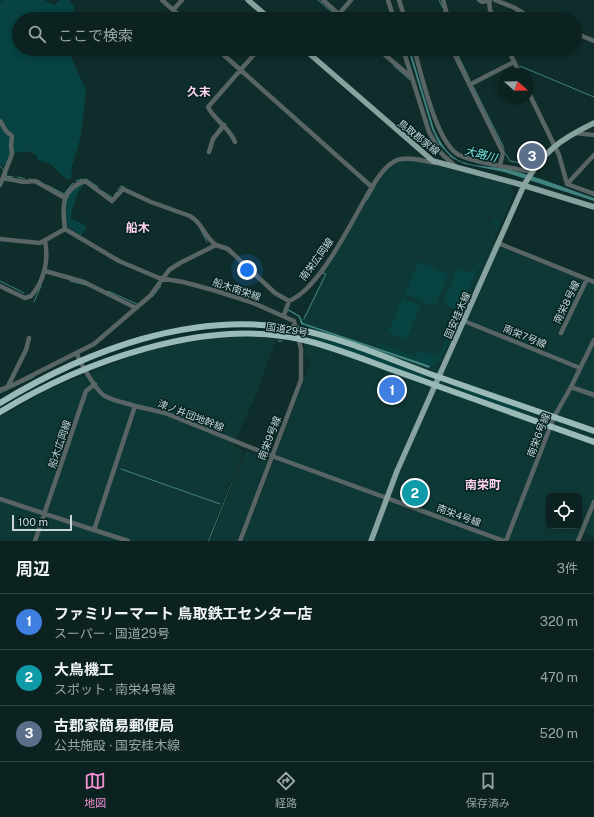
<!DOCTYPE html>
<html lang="ja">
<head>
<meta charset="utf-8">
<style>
	:root { --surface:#0b2220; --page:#192f2d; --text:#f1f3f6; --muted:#9aa4a5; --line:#2b3f3e; --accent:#f491d3 }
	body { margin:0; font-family:"Public Sans","Noto Sans JP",sans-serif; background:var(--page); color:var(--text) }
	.controls { position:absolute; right:12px; bottom:12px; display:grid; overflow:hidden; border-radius:6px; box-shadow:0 2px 6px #0003 }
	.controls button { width:36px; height:36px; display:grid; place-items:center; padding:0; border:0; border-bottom:1px solid var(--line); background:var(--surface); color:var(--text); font:20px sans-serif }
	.compass { position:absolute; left:498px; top:68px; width:36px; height:36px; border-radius:50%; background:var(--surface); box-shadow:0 2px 6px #0003; rotate:110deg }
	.scale { position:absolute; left:12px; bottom:10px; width:60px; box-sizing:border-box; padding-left:4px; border:2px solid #c6d6d5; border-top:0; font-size:11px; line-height:14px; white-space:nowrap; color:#c6d6d5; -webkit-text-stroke:3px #052322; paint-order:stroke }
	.you { position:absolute; left:247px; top:270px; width:14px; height:14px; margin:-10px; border:3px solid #fff; border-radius:50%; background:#1a73e8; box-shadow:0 0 0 6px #1a73e833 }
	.badge { display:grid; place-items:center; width:26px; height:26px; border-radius:50%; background:var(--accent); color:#fff; font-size:13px; font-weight:700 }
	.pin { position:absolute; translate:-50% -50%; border:2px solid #fff; box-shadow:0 1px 4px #0006 }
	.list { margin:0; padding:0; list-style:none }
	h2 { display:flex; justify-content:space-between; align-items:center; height:52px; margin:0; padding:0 16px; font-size:17px }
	h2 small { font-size:13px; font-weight:400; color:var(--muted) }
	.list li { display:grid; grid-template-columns:26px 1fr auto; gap:12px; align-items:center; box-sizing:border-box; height:56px; padding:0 16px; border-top:1px solid var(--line) }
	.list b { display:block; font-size:15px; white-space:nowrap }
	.list p { margin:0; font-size:13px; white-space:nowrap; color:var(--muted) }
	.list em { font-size:13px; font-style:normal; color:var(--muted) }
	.icon { flex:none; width:22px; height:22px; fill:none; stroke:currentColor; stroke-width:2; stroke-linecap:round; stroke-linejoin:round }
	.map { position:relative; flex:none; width:594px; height:541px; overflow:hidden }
	.search { position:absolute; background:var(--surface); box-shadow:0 2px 6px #0003; left:12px; right:12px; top:12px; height:44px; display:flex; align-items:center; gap:10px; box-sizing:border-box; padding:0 14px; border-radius:22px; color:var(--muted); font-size:15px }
	.sheet { height:220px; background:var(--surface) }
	nav { display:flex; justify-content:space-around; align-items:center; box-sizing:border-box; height:56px; border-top:1px solid var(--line); background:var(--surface); font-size:11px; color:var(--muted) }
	nav a { display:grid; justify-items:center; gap:2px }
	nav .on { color:var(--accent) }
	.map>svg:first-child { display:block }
	.built { fill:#0e3836; fill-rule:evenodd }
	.green { fill:#064341 }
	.water { fill:#418480 }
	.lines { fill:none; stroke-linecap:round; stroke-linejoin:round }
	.stream { stroke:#418480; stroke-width:1 }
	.minor { stroke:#586564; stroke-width:4.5 }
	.major { stroke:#87a29f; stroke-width:5.5 }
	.highway { stroke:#99bab7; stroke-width:6 }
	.labels { text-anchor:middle; stroke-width:3; stroke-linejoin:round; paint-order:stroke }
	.street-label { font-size:10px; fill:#c6d6d5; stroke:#052322 }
	.water-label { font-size:11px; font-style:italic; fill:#7ee7e1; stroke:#052322 }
	.quarter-label { font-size:12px; font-weight:bold; fill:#ffd3ee; stroke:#052322 }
</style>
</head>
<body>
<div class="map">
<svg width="594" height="541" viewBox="0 0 594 541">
	<rect width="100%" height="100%" fill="#0f2d2b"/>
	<path class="built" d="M399,160L420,161L511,185L514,194L493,244L594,284V537L583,533L580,541H243L311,361L304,357L305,350L300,324L323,275L321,273L378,180L390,166ZM549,496H579V526H549Z
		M242,336L276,339L259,388L233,446L243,451L207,541H0V417L51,388L137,354L182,343Z
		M246,451L267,458L268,461L237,541H210Z"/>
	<path class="green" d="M3,0H44L54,5L60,0H69C75,6 75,10 74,19H19V49H71L70,55L86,90L81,136L72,166L71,179L68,180C61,175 58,172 53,166C50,162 42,163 37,159V156C29,149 22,152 12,154L9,132L0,120V2Z
		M0,121C16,142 12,145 6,169L0,164Z
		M86,183L78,192L70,218L87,226L81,236L66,225L64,206L73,186Z
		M493,220L499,223L459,311L443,304L457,270L460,268L470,273L471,270L476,271L497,225L492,222Z
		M420,262L449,275L435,305L433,306L405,293L418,263Z
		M405,299L421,306L406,340L388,332L402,300Z
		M456,315L460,316L439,362L431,366L377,346L379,344L416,357L419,350L438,357Z
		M314,337L358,350L426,376L425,379L314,339Z
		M449,382L508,403L522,410L518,412L448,385Z"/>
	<path class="water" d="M408,49H410L434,129C439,140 446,153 458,160C472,167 491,166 506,169C536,176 565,188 594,198V201L504,172L465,164L452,158L439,144L432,129Z
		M288,309L300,316L303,323L419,362L430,366L429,368L304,325L301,324L299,317L287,310Z
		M245,450L209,541H208Z"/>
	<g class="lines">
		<path class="stream" d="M318,0L339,18
			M439,0L443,8
			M443,19L444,11
			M455,49L470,80
			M394,66L410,80
			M520,66L594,97
			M473,86L504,148
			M506,154L510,161L526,164
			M0,166L4,170
			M7,173L6,176L13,177
			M18,177L25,179
			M29,179L40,181
			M86,179L98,187
			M76,181L82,179
			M47,185L64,194L73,183
			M118,190L121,186L124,187
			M102,191L113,198
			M114,195L117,192
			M367,200L375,186
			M200,228L207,242
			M0,281L24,293
			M70,281L86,285
			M108,291L137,304
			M152,297L161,286
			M34,302L41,286
			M304,319L326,274L323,273L324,271
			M278,341H282
			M0,393L34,377
			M121,469L220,504"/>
		<path class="minor" d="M162,0L183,19
			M323,0L344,19
			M388,0L394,19
			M399,0L405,19
			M443,0L447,14L446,19
			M479,0L482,2L490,0
			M489,0L490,10L494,19
			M495,0L515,8L526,15L541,19
			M173,10L182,0
			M339,14L351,0
			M575,33L594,41
			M217,49L372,187
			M378,49L411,77
			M403,49L429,132L441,153L456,167
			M414,49C422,75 436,143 459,155C478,164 510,167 531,172
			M452,49L503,153L500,165
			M508,49L520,74
			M471,84L514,62
			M528,91L559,155L567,184
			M0,121L6,131L12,136L11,145L12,154L0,185
			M575,133L594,135
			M235,142C229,127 215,121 208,107L259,49
			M209,152L213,139L224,125
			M3,178L24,182L35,181L65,198
			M567,184L594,155
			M567,184L594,194
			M65,229L119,261L159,278L183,282L213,290L251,302L294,321L301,349V380L240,541
			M65,229C62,207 61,189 85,181L112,201L123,189L151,202L190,216C203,223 204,237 216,245
			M0,239L40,243L65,229
			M498,243L594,282
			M45,271L84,282L136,308
			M0,286L25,298L31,296C44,282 49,260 45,241
			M284,315L289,301
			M464,321L580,368
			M561,333L587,279
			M77,354C80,363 97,392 105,396C114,401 126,403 135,406
			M571,387L594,395
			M7,388L26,350L29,338
			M0,390L15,384L94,344L150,296L169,270L180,263L216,245L228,249L275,293L289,301C319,289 350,225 366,197C373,185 383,166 397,160C407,156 425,161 436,163
			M0,499L94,530L135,406L165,413L272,456L504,541
			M94,530L128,541
			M35,541L86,391L95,384
			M506,541L554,417L571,387L594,340
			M578,541L594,502"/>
		<path class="major" d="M248,0L270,19
			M304,49L433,161L519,184L594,207
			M371,541L397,471L524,185C544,151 559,140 594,123"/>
		<path class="highway" d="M0,403C87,350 193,310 296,329C342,338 387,358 430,374C485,393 540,412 594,431
			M0,412C82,362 203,318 300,339C335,347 370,362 404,374C467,397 531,419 594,442"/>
	</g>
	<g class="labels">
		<g class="street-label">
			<text transform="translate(419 137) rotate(39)" y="4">鳥取郡家線</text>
			<text transform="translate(316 259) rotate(-54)" y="4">南栄広岡線</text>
			<text transform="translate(237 289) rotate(19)" y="4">船木南栄線</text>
			<text transform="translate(566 302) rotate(-64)" y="4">南栄8号線</text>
			<text transform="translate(457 315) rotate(-66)" y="4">国安桂木線</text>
			<text transform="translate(287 329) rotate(9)" y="4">国道29号</text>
			<text transform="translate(525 336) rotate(22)" y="4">南栄7号線</text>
			<text transform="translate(191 415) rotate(21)" y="4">津ノ井団地幹線</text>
			<text transform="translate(538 435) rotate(-69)" y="4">南栄6号線</text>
			<text transform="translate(269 438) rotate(-69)" y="4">南栄9号線</text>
			<text transform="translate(59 444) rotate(-71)" y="4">船木広岡線</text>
			<text transform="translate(459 515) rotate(20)" y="4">南栄4号線</text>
		</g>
		<g class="water-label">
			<text transform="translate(481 154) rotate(14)" y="4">大路川</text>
		</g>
		<g class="quarter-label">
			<text x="199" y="96">久末</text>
			<text x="138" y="232">船木</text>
			<text x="483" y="489">南栄町</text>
		</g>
	</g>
</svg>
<div class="controls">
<button><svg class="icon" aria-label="locate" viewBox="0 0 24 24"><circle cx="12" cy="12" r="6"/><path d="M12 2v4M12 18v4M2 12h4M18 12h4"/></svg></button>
</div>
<svg class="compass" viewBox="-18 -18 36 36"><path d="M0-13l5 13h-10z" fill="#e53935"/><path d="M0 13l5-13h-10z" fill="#9aa4a5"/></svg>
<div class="scale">100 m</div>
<div class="you"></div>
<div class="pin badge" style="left:392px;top:390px;background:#3f7fe0">1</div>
<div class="pin badge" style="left:415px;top:493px;background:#0f9aa8">2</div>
<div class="pin badge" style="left:532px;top:156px;background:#5c6f8a">3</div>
<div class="search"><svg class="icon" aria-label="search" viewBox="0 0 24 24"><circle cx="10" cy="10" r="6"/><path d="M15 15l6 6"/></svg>ここで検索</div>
</div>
<section class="sheet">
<h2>周辺<small>3件</small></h2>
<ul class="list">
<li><span class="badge" style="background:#3f7fe0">1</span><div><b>ファミリーマート 鳥取鉄工センター店</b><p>スーパー · 国道29号</p></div><em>320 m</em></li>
<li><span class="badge" style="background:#0f9aa8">2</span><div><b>大鳥機工</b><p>スポット · 南栄4号線</p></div><em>470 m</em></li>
<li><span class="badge" style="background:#5c6f8a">3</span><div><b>古郡家簡易郵便局</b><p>公共施設 · 国安桂木線</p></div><em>520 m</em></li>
</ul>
</section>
<nav>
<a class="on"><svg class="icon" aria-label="map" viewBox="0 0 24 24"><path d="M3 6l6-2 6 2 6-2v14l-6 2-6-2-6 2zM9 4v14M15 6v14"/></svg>地図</a>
<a><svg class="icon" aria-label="directions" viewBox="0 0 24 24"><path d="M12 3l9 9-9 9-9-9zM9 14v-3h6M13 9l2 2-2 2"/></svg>経路</a>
<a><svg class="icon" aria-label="saved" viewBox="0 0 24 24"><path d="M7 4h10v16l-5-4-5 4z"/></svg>保存済み</a>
</nav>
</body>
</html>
